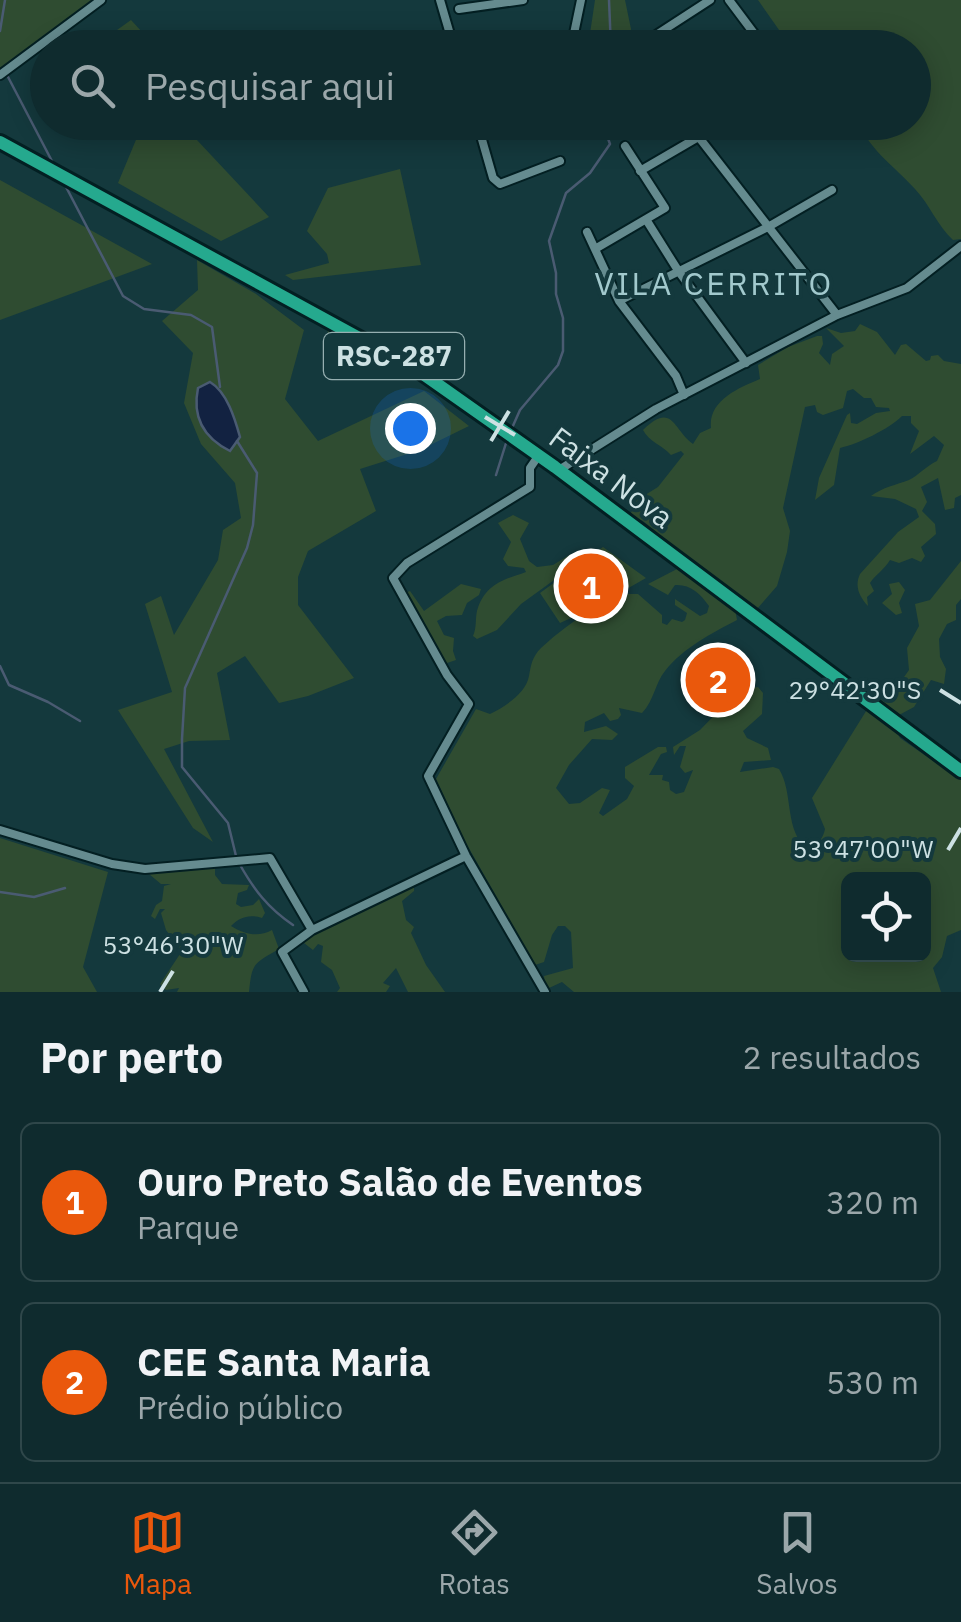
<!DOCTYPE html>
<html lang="pt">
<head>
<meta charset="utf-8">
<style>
	:root { --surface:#0f2b2e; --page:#183336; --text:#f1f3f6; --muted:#9ba7aa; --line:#2f474a; --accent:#ea580c }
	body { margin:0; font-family:"IBM Plex Sans",sans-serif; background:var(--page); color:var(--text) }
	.controls { position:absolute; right:30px; bottom:30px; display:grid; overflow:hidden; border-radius:15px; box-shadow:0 5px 25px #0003 }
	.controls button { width:90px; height:90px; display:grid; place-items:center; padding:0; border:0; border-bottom:2px solid var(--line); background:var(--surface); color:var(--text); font:50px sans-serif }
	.you { position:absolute; left:410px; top:428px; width:35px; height:35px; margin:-25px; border:8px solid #fff; border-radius:50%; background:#1a73e8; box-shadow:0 0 0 15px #1a73e833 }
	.badge { display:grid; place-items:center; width:65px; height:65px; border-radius:50%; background:var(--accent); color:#fff; font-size:32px; font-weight:700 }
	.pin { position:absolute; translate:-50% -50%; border:5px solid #fff; box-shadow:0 2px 10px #0006 }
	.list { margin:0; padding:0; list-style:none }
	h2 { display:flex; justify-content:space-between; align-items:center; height:130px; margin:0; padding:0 40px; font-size:42px }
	h2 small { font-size:32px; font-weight:400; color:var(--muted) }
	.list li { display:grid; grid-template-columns:65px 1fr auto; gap:30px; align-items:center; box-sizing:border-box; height:160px; margin:0 20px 20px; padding:0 20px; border:2px solid var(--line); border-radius:15px }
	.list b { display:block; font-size:38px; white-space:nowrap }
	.list p { margin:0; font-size:32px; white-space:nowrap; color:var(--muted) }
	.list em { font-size:32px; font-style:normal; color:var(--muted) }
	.icon { flex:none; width:55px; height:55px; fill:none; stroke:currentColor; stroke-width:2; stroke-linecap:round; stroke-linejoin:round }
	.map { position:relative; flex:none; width:961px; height:992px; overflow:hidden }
	.search { position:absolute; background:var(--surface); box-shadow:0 5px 25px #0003; left:30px; right:30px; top:30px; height:110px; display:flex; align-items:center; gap:25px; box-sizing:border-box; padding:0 35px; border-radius:55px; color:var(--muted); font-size:38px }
	.sheet { height:490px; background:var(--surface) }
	nav { display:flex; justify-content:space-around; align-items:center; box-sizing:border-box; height:140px; border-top:2px solid var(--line); background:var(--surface); font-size:28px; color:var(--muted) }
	nav a { display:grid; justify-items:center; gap:5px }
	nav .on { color:var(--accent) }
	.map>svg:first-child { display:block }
	.green { fill:#2f4c31; fill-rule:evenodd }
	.water { fill:#122241; stroke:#4a5b72; stroke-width:2.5 }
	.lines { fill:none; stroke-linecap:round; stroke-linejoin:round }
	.stream { stroke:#4a5b72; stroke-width:2.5 }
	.minor-casing { stroke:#031f22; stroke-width:12 }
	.highway-casing { stroke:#031f22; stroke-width:18 }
	.minor { stroke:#658b8f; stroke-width:8 }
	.highway { stroke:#25a98e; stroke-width:12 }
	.ticks { fill:none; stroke:#cde1e3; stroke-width:4 }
	.labels { text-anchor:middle; stroke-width:8; stroke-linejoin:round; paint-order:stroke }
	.shield { fill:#14393d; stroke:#96afb1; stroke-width:2.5 }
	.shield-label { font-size:28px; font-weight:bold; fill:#cde1e3 }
	.street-label { font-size:30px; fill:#cde1e3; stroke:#14393d }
	.neighbourhood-label { font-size:32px; letter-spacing:2.5px; fill:#a2c9cd; stroke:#14393d }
	.ticks-label { font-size:25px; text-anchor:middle; fill:#cde1e3; stroke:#14393d; stroke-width:8; stroke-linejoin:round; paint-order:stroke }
</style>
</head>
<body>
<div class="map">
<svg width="961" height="992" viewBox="0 0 961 992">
	<rect width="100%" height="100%" fill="#14393d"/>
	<path class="green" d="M0,0H99L0,72Z
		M595,0H625L631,29L629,47H588Z
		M758,0H961V239L953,240C937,225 930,205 915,189C892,164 874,154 858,123L914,122V48L791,47Z
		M131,20L156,47H121L110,35Z
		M143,123H181L269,217L221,241L118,183Z
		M400,169L421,265L293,280L285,275L329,263L327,254L307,231L328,188Z
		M0,180L152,264L0,320Z
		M197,260L256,294L304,330L285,399L318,441L424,391L469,426L420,450L360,469L376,511L308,551L298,577V605L354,678L308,696L279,703L245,656L217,673L230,740L189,741L164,749L213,842L193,828L118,710L172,692L145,604L161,596L174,635L218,560L223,530L241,518L235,483L201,444L184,403L193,353L162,321L198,290Z
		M327,324L402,368C368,383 360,373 330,356Z
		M860,324L877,332L895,355L901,345L906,344L926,361L930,360L931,356L938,355L944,361L961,364V495L955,498L954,508L945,510L938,478L921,487L927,502L922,511L935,524L936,534L921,547L925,556L921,562L912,558L899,563L890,560C884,570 876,574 870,583L874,591L867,597L868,606C860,597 854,587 860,574L898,532L919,517L916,509L895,499L871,496C883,487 896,485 909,480C919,475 926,466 937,461L944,445L934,436L910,454L919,431L911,423V416H902C889,429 858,444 840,448L834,485L815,500L819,478L847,415L850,413L851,423L857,424L876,413L890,411L889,408L876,407L871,398H864L853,389L847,391L843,408L823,415L817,412L815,405L805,407L783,508L790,531L787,552L777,586L757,609L745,604L643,521L630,515L637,500L658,487L684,454L681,451L671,455C662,445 649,442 643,430C673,401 673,430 693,444L700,433L711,428C708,401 738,388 760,379L758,365L788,347L817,336H822L823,344L819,353L830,365L832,354L844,346L826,328L841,333L855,331Z
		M513,515L529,523L520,539L529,561L537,567L553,565L571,554L579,562L521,604L497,630L477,639L473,636C477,627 475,620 477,611C485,584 503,580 526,572L524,568L508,566L503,559L511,542L498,523Z
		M603,547L646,578L618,594H638L662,615V623L667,625L672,619L682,622L685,620L687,613L675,605V599L700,616L707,613L709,606C700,593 690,584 675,585L668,595L648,584L677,569L735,609L737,620C712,633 683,648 665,671C655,683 654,701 642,713L619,708L621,715L618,719L610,721L604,713L585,722L584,732L606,726L618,734L612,740L592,739L569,765L556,788L569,804L580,803L602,788L610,790L599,813L603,816L627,799L634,786L625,778V767L658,747H666L667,752L661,754L649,775H663L662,780L669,782L670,790L676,794L684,792L693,770L685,773L680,767L686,746H680L674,755L673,747L700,730L739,690L758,687L763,693L762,714L743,731L747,738L768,748L771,760L744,762L740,772L773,767L779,769C793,792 785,825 803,845C815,845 822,843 825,829L812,798L868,708L895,728L900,738L961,780V930L947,936L942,957L933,968L941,992H574L562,982L549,988L545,985L544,976L573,968L571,932L565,926H558L552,935L544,962L535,965L466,843L436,779L476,709L490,714C506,706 526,693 529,676C531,665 532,657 541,648C557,633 575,620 593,608L560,623L540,593ZM848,879H924V954H848Z
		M961,561V599L956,605V620L947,624L939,639L940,657L946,669L944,684L931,680L914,707L899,715L884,706L879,697L892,694L909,670L907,648L919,626L915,604L930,600Z
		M899,582L905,590L899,603L902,613L896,615L882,603L892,594L889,584Z
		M461,584L481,589L479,595L467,603L462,615L446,616L437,621L444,635L454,638L453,651L456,660L444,664L405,593L410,591L424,611Z
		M0,838L108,872L83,967L97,992H0Z
		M215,867V875L222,884L249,885L247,890L238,893L236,904L241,907L253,905L259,899L265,913L262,918C249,914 240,917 231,926C244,934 258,938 272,930L279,949C253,964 252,963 249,992H177L179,988L166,990L160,984L182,951L166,930L161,913L165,909H160L155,919L151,916L156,905L162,901L164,886L171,884H161L149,874Z
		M414,886V891L402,901L406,920L414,927L411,933L426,965L445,992H408L396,968L383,983L390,986L386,992H337L340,988L332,970L321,962L323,946L318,944L313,950L304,943L320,928Z"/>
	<path class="water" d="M210,382C227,392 235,419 240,437L230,451C204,438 192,417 198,388Z"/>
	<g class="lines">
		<path class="stream" d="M609,0L611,48
			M0,31L5,0
			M7,75L54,165
			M65,185L123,296L144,309L191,315L212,327L220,387
			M512,428L520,410L558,365L563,351V318L556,294V273L549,241L566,193L590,173L610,144L602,122
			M496,475L507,440
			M0,666L9,685L48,702L80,721
			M236,856L228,823L182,767V739L185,688L247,548L253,525L257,473L237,441
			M239,863C254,890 268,908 293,925
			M0,892L34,897L65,888"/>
		<defs>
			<path id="minor" d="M440,0L454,48
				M729,0L765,48
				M459,9L523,0
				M571,48L581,0
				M636,48L710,0
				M0,75L101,0
				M477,122L493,178L500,184L560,161
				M687,122L837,315
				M640,171L724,122
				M647,221L679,272L746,363
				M587,232L619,301L676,376L684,395
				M595,249L665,208L625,146
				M619,301L768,227L832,190
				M539,455L530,468V487L407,563L393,578L447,675L469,704L428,776L466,856L545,992
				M559,470L656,409L837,315L907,288L961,246
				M0,830L112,864L145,869L270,858L312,930L466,856
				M304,992L282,952L312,930"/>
			<path id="highway" d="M0,142L416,369L555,467L961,771"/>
		</defs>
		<use href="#minor" class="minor-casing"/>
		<use href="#highway" class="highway-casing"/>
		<use href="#minor" class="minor"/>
		<use href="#highway" class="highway"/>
	</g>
	<path class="ticks" d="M485,417L515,435M491,441L509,411M940,690L961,703M948,850L961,828M160,992L173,971"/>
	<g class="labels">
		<rect class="shield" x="324" y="333" width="140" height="46" rx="8"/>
		<g class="shield-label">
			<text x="394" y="366">RSC-287</text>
		</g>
		<g class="street-label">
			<text transform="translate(611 478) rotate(37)" y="10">Faixa Nova</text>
		</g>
		<g class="neighbourhood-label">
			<text x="714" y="295">VILA CERRITO</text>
		</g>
	</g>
	<g class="ticks-label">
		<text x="855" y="699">29°42'30"S</text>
		<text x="863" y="858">53°47'00"W</text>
		<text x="173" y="954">53°46'30"W</text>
	</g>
</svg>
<div class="controls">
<button><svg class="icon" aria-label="locate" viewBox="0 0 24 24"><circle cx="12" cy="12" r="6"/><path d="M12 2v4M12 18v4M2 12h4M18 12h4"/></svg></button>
</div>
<div class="you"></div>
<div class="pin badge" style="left:591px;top:586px">1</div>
<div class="pin badge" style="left:718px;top:680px">2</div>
<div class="search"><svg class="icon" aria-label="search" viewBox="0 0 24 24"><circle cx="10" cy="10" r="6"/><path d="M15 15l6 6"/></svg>Pesquisar aqui</div>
</div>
<section class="sheet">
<h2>Por perto<small>2 resultados</small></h2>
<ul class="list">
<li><span class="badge">1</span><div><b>Ouro Preto Salão de Eventos</b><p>Parque</p></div><em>320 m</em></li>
<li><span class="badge">2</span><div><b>CEE Santa Maria</b><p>Prédio público</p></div><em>530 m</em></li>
</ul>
</section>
<nav>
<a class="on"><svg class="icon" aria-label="map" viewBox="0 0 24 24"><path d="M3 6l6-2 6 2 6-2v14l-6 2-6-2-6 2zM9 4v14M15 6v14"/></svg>Mapa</a>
<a><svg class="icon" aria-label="directions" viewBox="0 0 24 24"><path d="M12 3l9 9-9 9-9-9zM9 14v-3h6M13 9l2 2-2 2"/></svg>Rotas</a>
<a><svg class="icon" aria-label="saved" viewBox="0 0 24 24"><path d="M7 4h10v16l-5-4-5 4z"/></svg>Salvos</a>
</nav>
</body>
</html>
